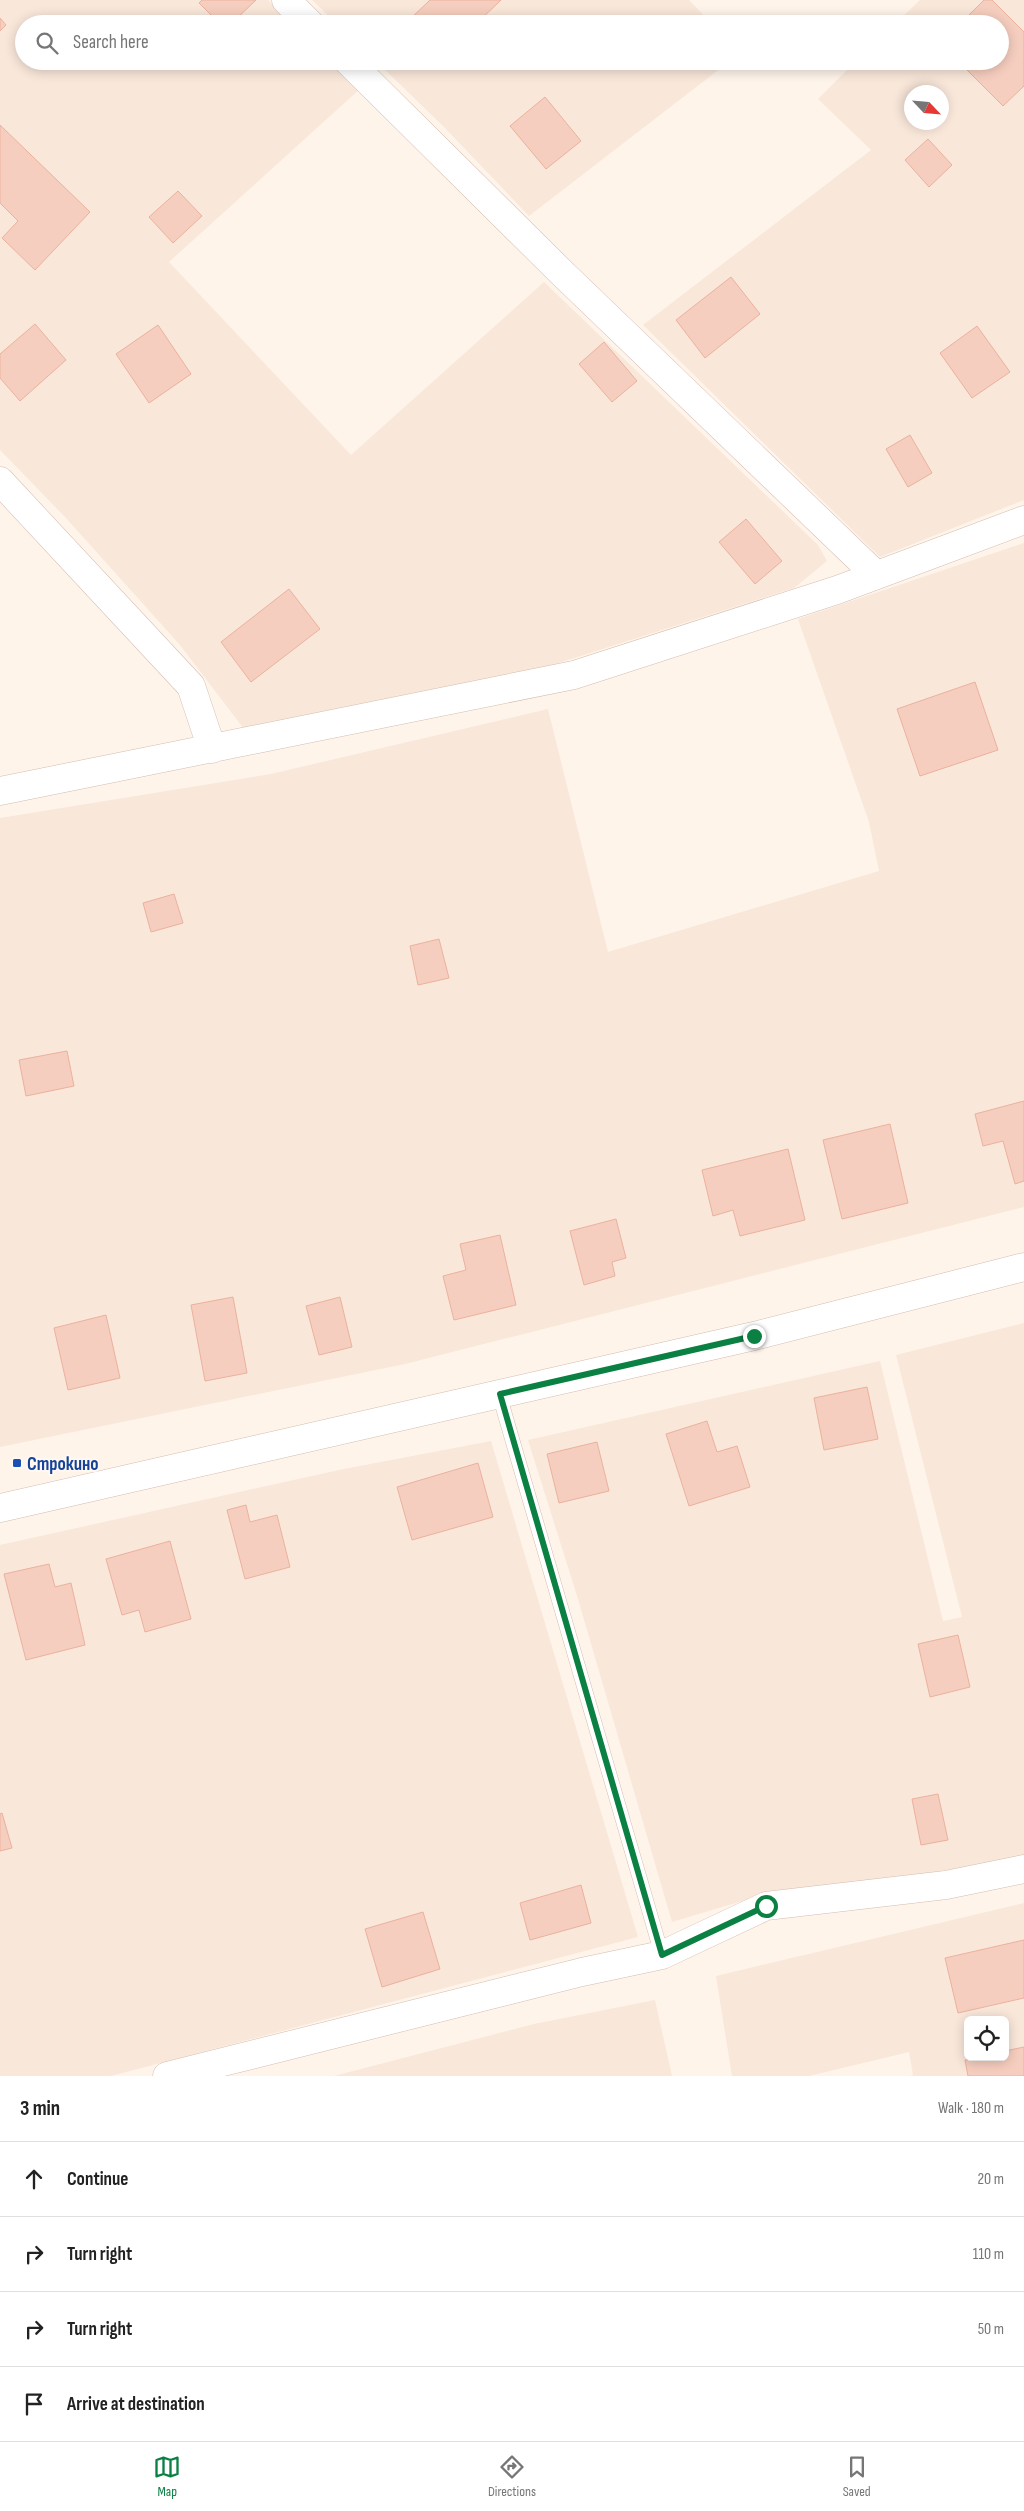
<!DOCTYPE html>
<html lang="en">
<head>
<meta charset="utf-8">
<style>
	:root { --surface:#fff; --page:#f6f6f6; --text:#222; --muted:#767676; --line:#e0e0e0; --accent:#0b8043 }
	body { margin:0; font-family:"Sofia Sans Condensed",sans-serif; background:var(--page); color:var(--text) }
	.controls { position:absolute; right:15px; bottom:15px; display:grid; overflow:hidden; border-radius:8px; box-shadow:0 2px 12px #0003 }
	.controls button { width:45px; height:45px; display:grid; place-items:center; padding:0; border:0; border-bottom:1px solid var(--line); background:var(--surface); color:var(--text); font:25px sans-serif }
	.compass { position:absolute; left:904px; top:85px; width:45px; height:45px; border-radius:50%; background:var(--surface); box-shadow:0 2px 12px #0003; rotate:116deg }
	.stop { position:absolute; width:15px; height:15px; margin:-11px; border:4px solid #0b8043; border-radius:50%; background:#fff }
	.stop.end { background:#0b8043; border-color:#fff; box-shadow:0 1px 5px #0008 }
	.list { margin:0; padding:0; list-style:none }
	h2 { display:flex; justify-content:space-between; align-items:center; height:65px; margin:0; padding:0 20px; font-size:21px }
	h2 small { font-size:16px; font-weight:400; color:var(--muted) }
	.list li { display:grid; grid-template-columns:32px 1fr auto; gap:15px; align-items:center; box-sizing:border-box; height:75px; padding:0 20px; border-top:1px solid var(--line) }
	.list b { display:block; font-size:19px; white-space:nowrap }
	.list em { font-size:16px; font-style:normal; color:var(--muted) }
	.icon { flex:none; width:28px; height:28px; fill:none; stroke:currentColor; stroke-width:2; stroke-linecap:round; stroke-linejoin:round }
	.map { position:relative; flex:none; width:1024px; height:2076px; overflow:hidden }
	.search { position:absolute; background:var(--surface); box-shadow:0 2px 12px #0003; left:15px; right:15px; top:15px; height:55px; display:flex; align-items:center; gap:12px; box-sizing:border-box; padding:0 18px; border-radius:28px; color:var(--muted); font-size:19px }
	.sheet { height:365px; background:var(--surface) }
	nav { display:flex; justify-content:space-around; align-items:center; box-sizing:border-box; height:70px; border-top:1px solid var(--line); background:var(--surface); font-size:14px; color:var(--muted) }
	nav a { display:grid; justify-items:center; gap:2px }
	nav .on { color:var(--accent) }
	.map>svg:first-child { display:block }
	.residential { fill:#f9e7da; fill-rule:evenodd }
	.building { fill:#f6cebf; stroke:#ebb19d }
	.lines { fill:none; stroke-linecap:round; stroke-linejoin:round }
	.service-casing { stroke:#d5bcb0; stroke-width:15 }
	.minor-casing { stroke:#d5bcb0; stroke-width:29 }
	.tertiary-casing { stroke:#d5bcb0; stroke-width:29 }
	.service { stroke:#fff; stroke-width:14 }
	.minor { stroke:#fff; stroke-width:28 }
	.tertiary { stroke:#fff; stroke-width:28 }
	.route { stroke:#0b8043; stroke-width:6 }
	.transit-dot { fill:#1a4fb4; stroke:#fff8f2; stroke-width:2 }
	.labels { text-anchor:middle; stroke-width:4; stroke-linejoin:round; paint-order:stroke }
	.transit-label { font-size:19px; font-weight:bold; fill:#164399; stroke:#fff8f2; text-anchor:start }
</style>
</head>
<body>
<div class="map">
<svg width="1024" height="2076" viewBox="0 0 1024 2076">
	<rect width="100%" height="100%" fill="#fef4ea"/>
	<path class="residential" d="M0,0H268L293,24H24V61H332L361,88L169,262L351,455L544,282L818,545L827,561L794,588L524,674L244,729L180,645L66,518L0,450Z
		M312,0H689L712,24H337Z
		M920,0H1024V500L880,557L643,325L871,150L818,99L856,61H1000V24H895ZM912,92H942V122H912Z
		M376,61H730L529,216L445,128Z
		M1024,543V1207L405,1364L0,1447V818L271,774L548,709L608,952L879,871L869,822L798,619Z
		M1024,1323V1859L919,1874L776,1891L672,1922L578,1599L528,1440L880,1361L943,1621L962,1617L896,1355Z
		M491,1441L638,1937L111,2076H0V1545L339,1470Z
		M1024,1903V2076H910L913,2075L909,2052L809,2076H732L716,1976ZM968,2020H1005V2057H968Z
		M655,2000L672,2076H334L534,2024Z"/>
	<path class="building" d="M202,0H256L231,24H220L199,3Z
		M430,0H501L476,24H412L409,20Z
		M984,0H992L1024,32V86L1003,106L958,61H1000V24H960Z
		M0,18L6,25L0,31Z
		M545,97L581,141L546,169L510,126Z
		M0,125L90,212L35,270L2,238L18,221L0,203Z
		M928,139L952,165L929,187L905,160Z
		M178,191L202,216L173,243L149,217Z
		M731,277L760,314L705,358L676,320Z
		M35,324L66,360L20,401L0,378V354Z
		M158,325L191,374L149,403L116,354Z
		M977,326L1010,372L972,398L940,353Z
		M604,342L637,381L612,402L579,364Z
		M910,435L932,473L908,487L886,449Z
		M746,519L782,561L755,584L719,542Z
		M289,589L320,629L251,682L221,642Z
		M975,682L998,750L920,776L897,709Z
		M174,894L183,923L151,932L143,903Z
		M439,939L449,978L418,985L410,946Z
		M67,1051L74,1086L26,1096L19,1060Z
		M1024,1101V1181L1015,1184L1003,1141L983,1146L975,1114Z
		M890,1124L908,1203L842,1219L823,1140Z
		M788,1149L805,1220L740,1236L733,1210L713,1216L702,1170Z
		M616,1219L626,1258L612,1262L615,1276L584,1285L570,1231Z
		M500,1235L516,1305L454,1320L443,1276L466,1270L460,1244Z
		M233,1297L247,1373L205,1381L191,1305Z
		M340,1297L352,1347L319,1355L306,1306Z
		M106,1315L120,1378L68,1390L54,1328Z
		M867,1387L878,1439L824,1450L814,1398Z
		M707,1421L717,1452L737,1446L750,1487L689,1506L666,1434Z
		M597,1442L609,1491L559,1503L547,1454Z
		M478,1463L493,1517L412,1540L397,1487Z
		M246,1505L250,1522L277,1515L290,1567L245,1579L227,1510Z
		M170,1541L191,1619L145,1632L139,1610L122,1615L106,1559Z
		M49,1564L55,1587L71,1583L85,1645L26,1660L4,1574Z
		M958,1635L970,1687L930,1697L918,1644Z
		M938,1794L948,1840L921,1845L912,1799Z
		M2,1813L12,1848L0,1851V1814Z
		M581,1885L591,1923L530,1940L520,1903Z
		M423,1912L440,1969L382,1987L365,1929Z
		M1024,1940V1998L958,2013L945,1958Z
		M1024,2047V2076H968L965,2060L1005,2057V2051Z"/>
	<g class="lines">
		<defs>
			<path id="service" d="M499,1394L662,1955"/>
			<path id="minor" d="M286,0L310,24
				M348,61L561,272L876,575
				M0,481L191,686L212,749
				M0,791L574,675L837,590L1024,520
				M167,2076L582,1972L662,1955L766,1906L946,1885L1024,1869"/>
			<path id="tertiary" d="M0,1508L754,1336L1024,1267"/>
		</defs>
		<use href="#service" class="service-casing"/>
		<use href="#minor" class="minor-casing"/>
		<use href="#tertiary" class="tertiary-casing"/>
		<use href="#service" class="service"/>
		<use href="#minor" class="minor"/>
		<use href="#tertiary" class="tertiary"/>
	</g>
	<g class="lines">
		<path class="route" d="M754,1336L500,1394L662,1955L766,1906"/>
	</g>
	<rect class="transit-dot" x="12" y="1458" width="10" height="10" rx="2.5"/>
	<g class="labels">
		<g class="transit-label">
			<text x="27" y="1470">Строкино</text>
		</g>
	</g>
</svg>
<div class="controls">
<button><svg class="icon" aria-label="locate" viewBox="0 0 24 24"><circle cx="12" cy="12" r="6"/><path d="M12 2v4M12 18v4M2 12h4M18 12h4"/></svg></button>
</div>
<svg class="compass" viewBox="-18 -18 36 36"><path d="M0-13l5 13h-10z" fill="#e53935"/><path d="M0 13l5-13h-10z" fill="#767676"/></svg>
<div class="stop" style="left:766px;top:1906px"></div>
<div class="stop end" style="left:754px;top:1336px"></div>
<div class="search"><svg class="icon" aria-label="search" viewBox="0 0 24 24"><circle cx="10" cy="10" r="6"/><path d="M15 15l6 6"/></svg>Search here</div>
</div>
<section class="sheet">
<h2>3 min<small>Walk · 180 m</small></h2>
<ul class="list">
<li><svg class="icon" aria-label="ahead" viewBox="0 0 24 24"><path d="M12 20V5M6 11l6-6 6 6"/></svg><div><b>Continue</b></div><em>20 m</em></li>
<li><svg class="icon" aria-label="right" viewBox="0 0 24 24"><path d="M7 20v-9h11M14 6l5 5-5 5"/></svg><div><b>Turn right</b></div><em>110 m</em></li>
<li><svg class="icon" aria-label="right" viewBox="0 0 24 24"><path d="M7 20v-9h11M14 6l5 5-5 5"/></svg><div><b>Turn right</b></div><em>50 m</em></li>
<li><svg class="icon" aria-label="arrive" viewBox="0 0 24 24"><path d="M6 21V4h12l-3 4 3 4H6"/></svg><div><b>Arrive at destination</b></div></li>
</ul>
</section>
<nav>
<a class="on"><svg class="icon" aria-label="map" viewBox="0 0 24 24"><path d="M3 6l6-2 6 2 6-2v14l-6 2-6-2-6 2zM9 4v14M15 6v14"/></svg>Map</a>
<a><svg class="icon" aria-label="directions" viewBox="0 0 24 24"><path d="M12 3l9 9-9 9-9-9zM9 14v-3h6M13 9l2 2-2 2"/></svg>Directions</a>
<a><svg class="icon" aria-label="saved" viewBox="0 0 24 24"><path d="M7 4h10v16l-5-4-5 4z"/></svg>Saved</a>
</nav>
</body>
</html>
